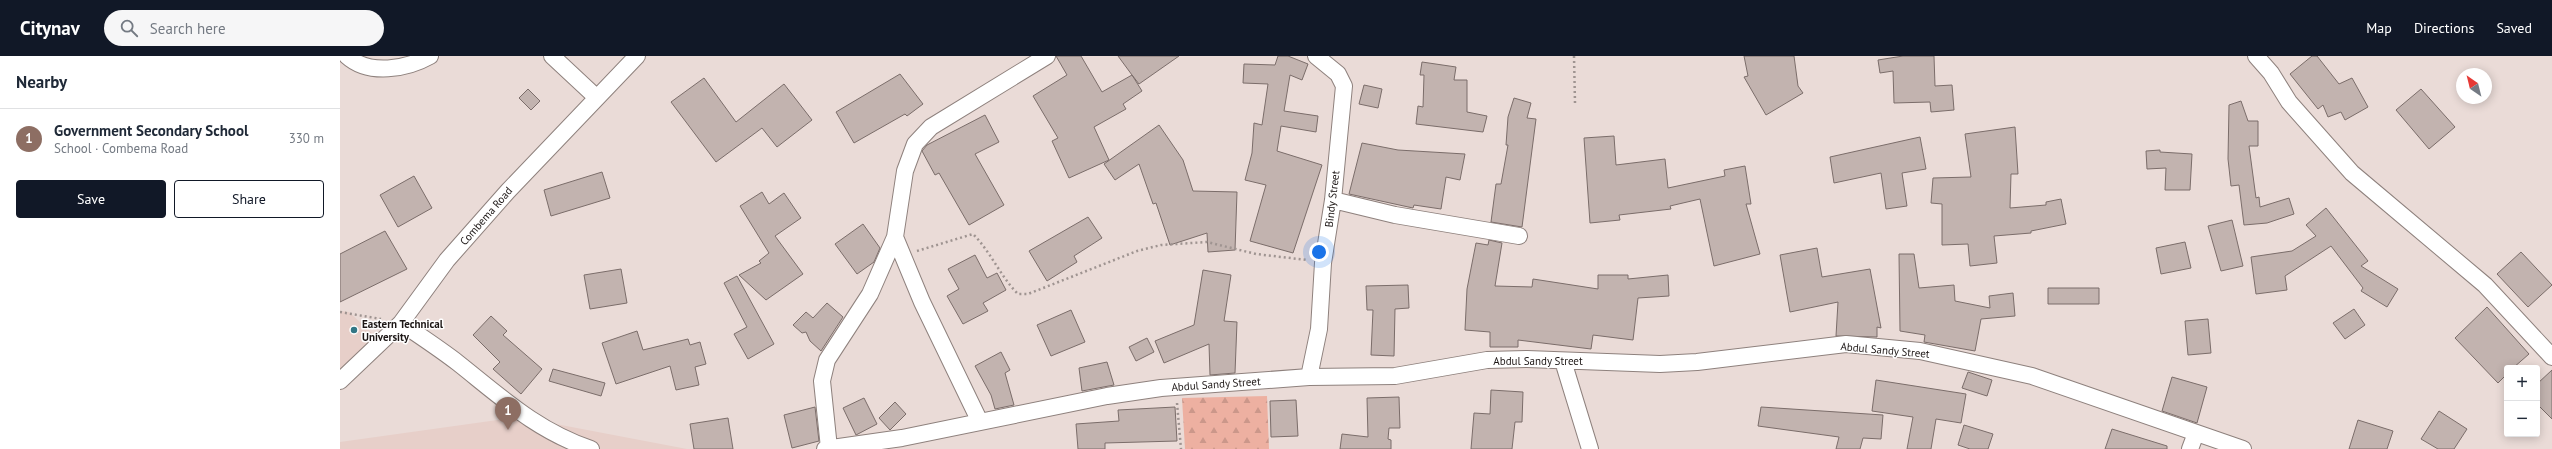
<!DOCTYPE html>
<html lang="en">
<head>
<meta charset="utf-8">
<style>
	:root { --surface:#fff; --page:#f6f6f7; --text:#1f2937; --muted:#747a83; --line:#e0e1e3; --accent:#111827 }
	body { margin:0; font-family:"PT Sans",sans-serif; background:var(--page); color:var(--text) }
	.controls { position:absolute; right:12px; bottom:12px; display:grid; overflow:hidden; border-radius:4px; box-shadow:0 2px 10px #0003 }
	.controls button { width:36px; height:36px; display:grid; place-items:center; padding:0; border:0; border-bottom:1px solid var(--line); background:var(--surface); color:var(--text); font:20px sans-serif }
	.compass { position:absolute; left:2116px; top:12px; width:36px; height:36px; border-radius:50%; background:var(--surface); box-shadow:0 2px 10px #0003; rotate:325deg }
	.you { position:absolute; left:979px; top:196px; width:14px; height:14px; margin:-10px; border:3px solid #fff; border-radius:50%; background:#1a73e8; box-shadow:0 0 0 6px #1a73e833 }
	.badge { display:grid; place-items:center; width:26px; height:26px; border-radius:50%; background:var(--accent); color:#fff; font-size:13px; font-weight:700 }
	.pin { position:absolute; translate:-50% -33px; filter:drop-shadow(0 1px 2px #0008) }
	.pin::after { content:''; position:absolute; top:21px; width:14px; height:12px; background:inherit; clip-path:polygon(0 0,100% 0,50% 100%) }
	.list { margin:0; padding:0; list-style:none }
	h2 { display:flex; justify-content:space-between; align-items:center; height:52px; margin:0; padding:0 16px; font-size:17px }
	h2 small { font-size:13px; font-weight:400; color:var(--muted) }
	.list li { display:grid; grid-template-columns:26px 1fr auto; gap:12px; align-items:center; box-sizing:border-box; height:60px; padding:0 16px; border-top:1px solid var(--line) }
	.list b { display:block; font-size:15px; white-space:nowrap }
	.list p { margin:0; font-size:13px; white-space:nowrap; color:var(--muted) }
	.list em { font-size:13px; font-style:normal; color:var(--muted) }
	.actions { display:flex; gap:8px; padding:12px 16px }
	.actions a { flex:1; padding:9px 0; border:1px solid var(--accent); border-radius:4px; text-align:center; font-size:14px; color:var(--accent) }
	.actions .main { background:var(--accent); color:#fff }
	.icon { flex:none; width:22px; height:22px; fill:none; stroke:currentColor; stroke-width:2; stroke-linecap:round; stroke-linejoin:round }
	.map { position:relative; flex:none; width:2212px; height:393px; overflow:hidden }
	header { display:flex; align-items:center; gap:24px; box-sizing:border-box; height:56px; padding:0 20px; background:var(--accent); color:#fff }
	header strong { font-size:19px }
	nav { display:flex; gap:22px; margin-inline-start:auto; font-size:14px }
	.search { width:280px; height:36px; background:var(--page); display:flex; align-items:center; gap:10px; box-sizing:border-box; padding:0 14px; border-radius:22px; color:var(--muted); font-size:15px }
	main { display:flex }
	aside { flex:1; background:var(--surface) }
	.map>svg:first-child { display:block }
	.built { fill:#e7cfc9 }
	.forest { fill:url(#forest-firs) }
	.building { fill:#c2b3af; stroke:#7b6d6a }
	.lines { fill:none; stroke-linecap:round; stroke-linejoin:round }
	.minor-casing { stroke:#8e817d; stroke-width:18 }
	.path { stroke:#9f9491; stroke-width:2.5; stroke-dasharray:2 3; stroke-linecap:butt }
	.minor { stroke:#fff; stroke-width:16 }
	.poi-dot { fill:#327685; stroke:#fff; stroke-width:1.5 }
	.labels { text-anchor:middle; stroke-width:3; stroke-linejoin:round; paint-order:stroke }
	.street-label { font-size:11px; fill:#1c1615; stroke:#fff }
	.poi-label { font-size:11px; font-weight:bold; fill:#1c1615; stroke:#fff; text-anchor:start }
</style>
</head>
<body>
<header>
<strong>Citynav</strong>
<div class="search"><svg class="icon" aria-label="search" viewBox="0 0 24 24"><circle cx="10" cy="10" r="6"/><path d="M15 15l6 6"/></svg>Search here</div>
<nav><a>Map</a><a>Directions</a><a>Saved</a></nav>
</header>
<main>
<aside>
<h2>Nearby<small></small></h2>
<ul class="list">
<li><span class="badge" style="background:#8d6e63">1</span><div><b>Government Secondary School</b><p>School · Combema Road</p></div><em>330 m</em></li>
</ul>
<div class="actions"><a class="main">Save</a><a>Share</a></div>
</aside>
<div class="map">
<svg width="2212" height="393" viewBox="0 0 2212 393">
	<defs>
		<pattern id="forest-firs" width="22" height="20" patternUnits="userSpaceOnUse"><rect width="22" height="20" fill="#edb0a1"/><path d="M5 1l3.5 6h-7zM16 11l3.5 6h-7z" fill="#cb978a"/></pattern>
	</defs>
	<rect width="100%" height="100%" fill="#eadbd7"/>
	<path class="built" d="M0,255L9,256L47,291L0,323Z
		M179,361L347,393H0V386Z"/>
	<path class="forest" d="M927,340L929,393H845L842,342Z"/>
	<path class="building" d="M716,0H741L762,36L792,19L778,0H839L799,28L792,19L802,35L783,48L786,53L754,71L769,104L729,122L712,85L718,82L693,40L727,19Z
		M938,0H948L968,8L962,24L950,19L944,55L978,60L976,76L941,70L937,95L982,109L953,197L910,185L926,129L905,124L912,97L914,67L922,69L928,28L903,27L904,8L935,9Z
		M1404,0H1454L1458,30L1463,37L1426,59L1404,21L1408,20Z
		M1563,0H1594L1595,30L1612,29L1614,54L1591,56L1590,46L1554,47L1553,15L1540,17L1538,4Z
		M1972,0H1977L1999,28L2012,22L2028,51L2005,64L2001,56L1988,61L1983,49L1978,53L1950,18Z
		M1082,6L1116,11L1114,24H1127V56L1147,60L1143,76L1076,68L1078,50L1083,51L1084,19H1080Z
		M560,18L583,48L567,60L565,58L514,87L496,56Z
		M364,22L396,66L444,28L472,64L437,91L422,72L376,106L331,46Z
		M1024,29L1042,33L1038,52L1019,48Z
		M188,33L200,45L191,54L179,42Z
		M2081,33L2115,71L2089,93L2056,54Z
		M1174,42L1191,47L1187,62L1196,63L1182,171L1151,166L1156,128H1161L1168,89H1166L1168,61Z
		M1901,45L1908,65H1918V90H1909L1916,142L1919,141L1920,151L1949,142L1954,158L1927,167L1904,169L1899,129L1891,130L1888,103L1889,49Z
		M645,59L659,86L635,98L664,149L629,169L599,117L595,119L582,95L587,89Z
		M819,69L843,104L853,135L897,136L895,194L868,196L867,177L830,189L816,147L813,148L799,108L775,124L764,108Z
		M1675,71L1678,118H1671L1670,152L1706,149V146L1721,143L1726,168L1691,175V177L1654,180L1657,207L1630,210L1628,188L1602,189V148L1591,147L1593,122L1631,121L1625,78Z
		M1274,80L1276,109L1325,103L1328,132L1385,120L1384,114L1405,110L1411,148H1406L1420,198L1374,210L1360,143L1330,150L1331,153L1279,159L1280,164L1250,167L1244,82Z
		M1580,81L1586,113L1562,117L1567,150L1546,153L1541,117L1494,127L1490,101Z
		M1022,87L1058,94L1125,98L1120,124L1106,121L1101,153L1074,149L1073,152L1009,138Z
		M1820,94V96L1852,98L1850,134H1825L1826,112L1807,113L1806,95Z
		M262,116L270,142L211,160L204,134Z
		M74,120L92,152L58,171L40,139Z
		M422,136L429,148L444,137L461,162L435,180L463,218L426,244L399,219L421,207L419,205L429,197L400,150Z
		M1986,152L2028,205L2021,210L2058,233L2047,251L2021,235L2023,232L1991,190L1945,220L1947,234L1916,238L1911,201L1952,195L1976,180L1966,169Z
		M748,161L762,182L734,200L737,206L707,225L689,195Z
		M1892,164L1903,210L1881,215L1868,170Z
		M523,168L540,192L534,206L517,218L495,188Z
		M45,175L67,213L0,246V198Z
		M1149,184L1162,187L1155,230L1192,231L1193,223L1258,233V219H1288V223L1328,219L1329,240L1298,242L1293,284L1253,279L1251,293L1178,284V291H1150V276L1125,274L1127,233L1136,187L1148,189Z
		M1845,186L1851,212L1821,218L1816,192Z
		M1477,192L1482,221L1530,213L1541,272L1537,271V281L1496,280L1498,246L1450,256L1440,199Z
		M2181,196L2212,229L2188,251L2157,218Z
		M1559,198H1574L1579,232L1614,229L1615,245L1650,252L1649,240L1673,237L1675,260L1641,263L1635,295L1584,286L1585,279L1560,275Z
		M635,199L647,222L657,217L666,234L643,247L648,255L623,268L607,240L619,233L608,213Z
		M281,213L287,247L250,253L244,219Z
		M863,214L891,219L884,265L897,266L895,317L870,319L869,288L824,307L815,285L854,269Z
		M397,220L434,288L408,303L394,278L407,271L384,227Z
		M1068,229L1069,252L1055,253L1054,300L1031,299L1033,254H1027L1026,230Z
		M1708,232H1759V248H1708Z
		M487,247L503,261L481,295L470,285L466,276L462,277L453,269L466,256L473,262Z
		M2147,251L2189,298L2173,312H2167V318L2158,327L2115,282Z
		M2014,253L2025,269L2005,283L1993,267Z
		M731,254L745,286L711,300L697,269Z
		M151,260L167,275L163,279L202,313L181,338L153,313L160,306L133,279Z
		M1868,263L1871,297L1848,299L1845,265Z
		M297,275L303,294L348,283L350,289L360,286L366,308L355,311L359,329L336,334L330,310L276,328L262,287Z
		M807,282L814,296L796,305L789,291Z
		M661,296L670,314L665,317L674,349L655,353L651,339L635,310Z
		M767,306L774,329L742,335L739,312Z
		M213,313L265,327L261,340L209,325Z
		M2212,314V363L2197,348V328Z
		M1628,316L1652,324L1647,340L1622,332Z
		M1832,321L1867,331L1857,367L1822,355Z
		M1536,324L1626,338L1621,367L1596,363L1591,393H1567L1573,361L1532,355Z
		M1151,334L1183,336L1182,366H1175L1172,393H1131L1134,357L1150,358Z
		M1059,341L1060,372H1049L1048,383L1051,384V393H1000L1002,378L1028,381L1027,342Z
		M524,342L537,368L516,379L503,352Z
		M956,344L958,380L931,381L930,345Z
		M555,346L566,358L550,374L539,362Z
		M475,351L479,385L452,392L444,359Z
		M835,351L837,385L765,387V393H738L736,368L779,365L778,354Z
		M1421,351L1543,359L1541,383L1523,382L1520,393H1496L1499,381L1418,370Z
		M2099,355L2127,373L2114,393H2098L2081,383Z
		M388,362L393,393H354L350,368Z
		M2018,364L2053,375L2047,393H2009Z
		M1624,369L1653,378L1648,393H1630L1618,389Z
		M1772,373L1827,390V393H1765Z"/>
	<g class="lines">
		<defs>
			<path id="minor" d="M7,0C29,20 67,13 90,0
				M212,0L256,41
				M1916,0L1931,17L1949,46L2012,117L2145,229L2212,301
				M993,144L1055,159L1179,180
				M555,181L582,246L640,366
				M61,267C80,280 100,293 118,307C161,341 197,375 251,393
				M1223,305L1250,393
				M969,321L979,273L983,207L993,144L1004,30L998,18L976,0
				M0,325L61,267L107,204L168,135L297,0
				M489,392L482,325L487,304L530,238L555,181L565,115L575,88L591,71L707,0
				M485,393L562,382L767,340L821,332L969,321L1055,320L1147,304L1187,303L1320,308L1357,306L1506,288L1580,295L1692,320L1903,393
				M1850,393L1856,377"/>
		</defs>
		<use href="#minor" class="minor-casing"/>
		<path class="path" d="M1234,0L1235,47
			M577,195L633,178C651,196 660,220 678,238H688L797,195L821,189L867,186L916,198L967,204
			M0,256L41,263
			M837,347L841,393"/>
		<use href="#minor" class="minor"/>
	</g>
	<circle class="poi-dot" cx="14" cy="274" r="4"/>
	<g class="labels">
		<g class="street-label">
			<text transform="translate(992 143) rotate(-83)" y="4">Bindy Street</text>
			<text transform="translate(146 160) rotate(-49)" y="4">Combema Road</text>
			<text transform="translate(1545 294) rotate(5)" y="4">Abdul Sandy Street</text>
			<text x="1198" y="309">Abdul Sandy Street</text>
			<text transform="translate(876 328) rotate(-4)" y="4">Abdul Sandy Street</text>
		</g>
		<g class="poi-label">
			<text x="22" y="272">Eastern Technical<tspan x="22" dy="13">University</tspan></text>
		</g>
	</g>
</svg>
<div class="controls">
<button>+</button>
<button>−</button>
</div>
<svg class="compass" viewBox="-18 -18 36 36"><path d="M0-13l5 13h-10z" fill="#e53935"/><path d="M0 13l5-13h-10z" fill="#747a83"/></svg>
<div class="you"></div>
<div class="pin badge" style="left:168px;top:374px;background:#8d6e63">1</div>
</div>
</main>
</body>
</html>
